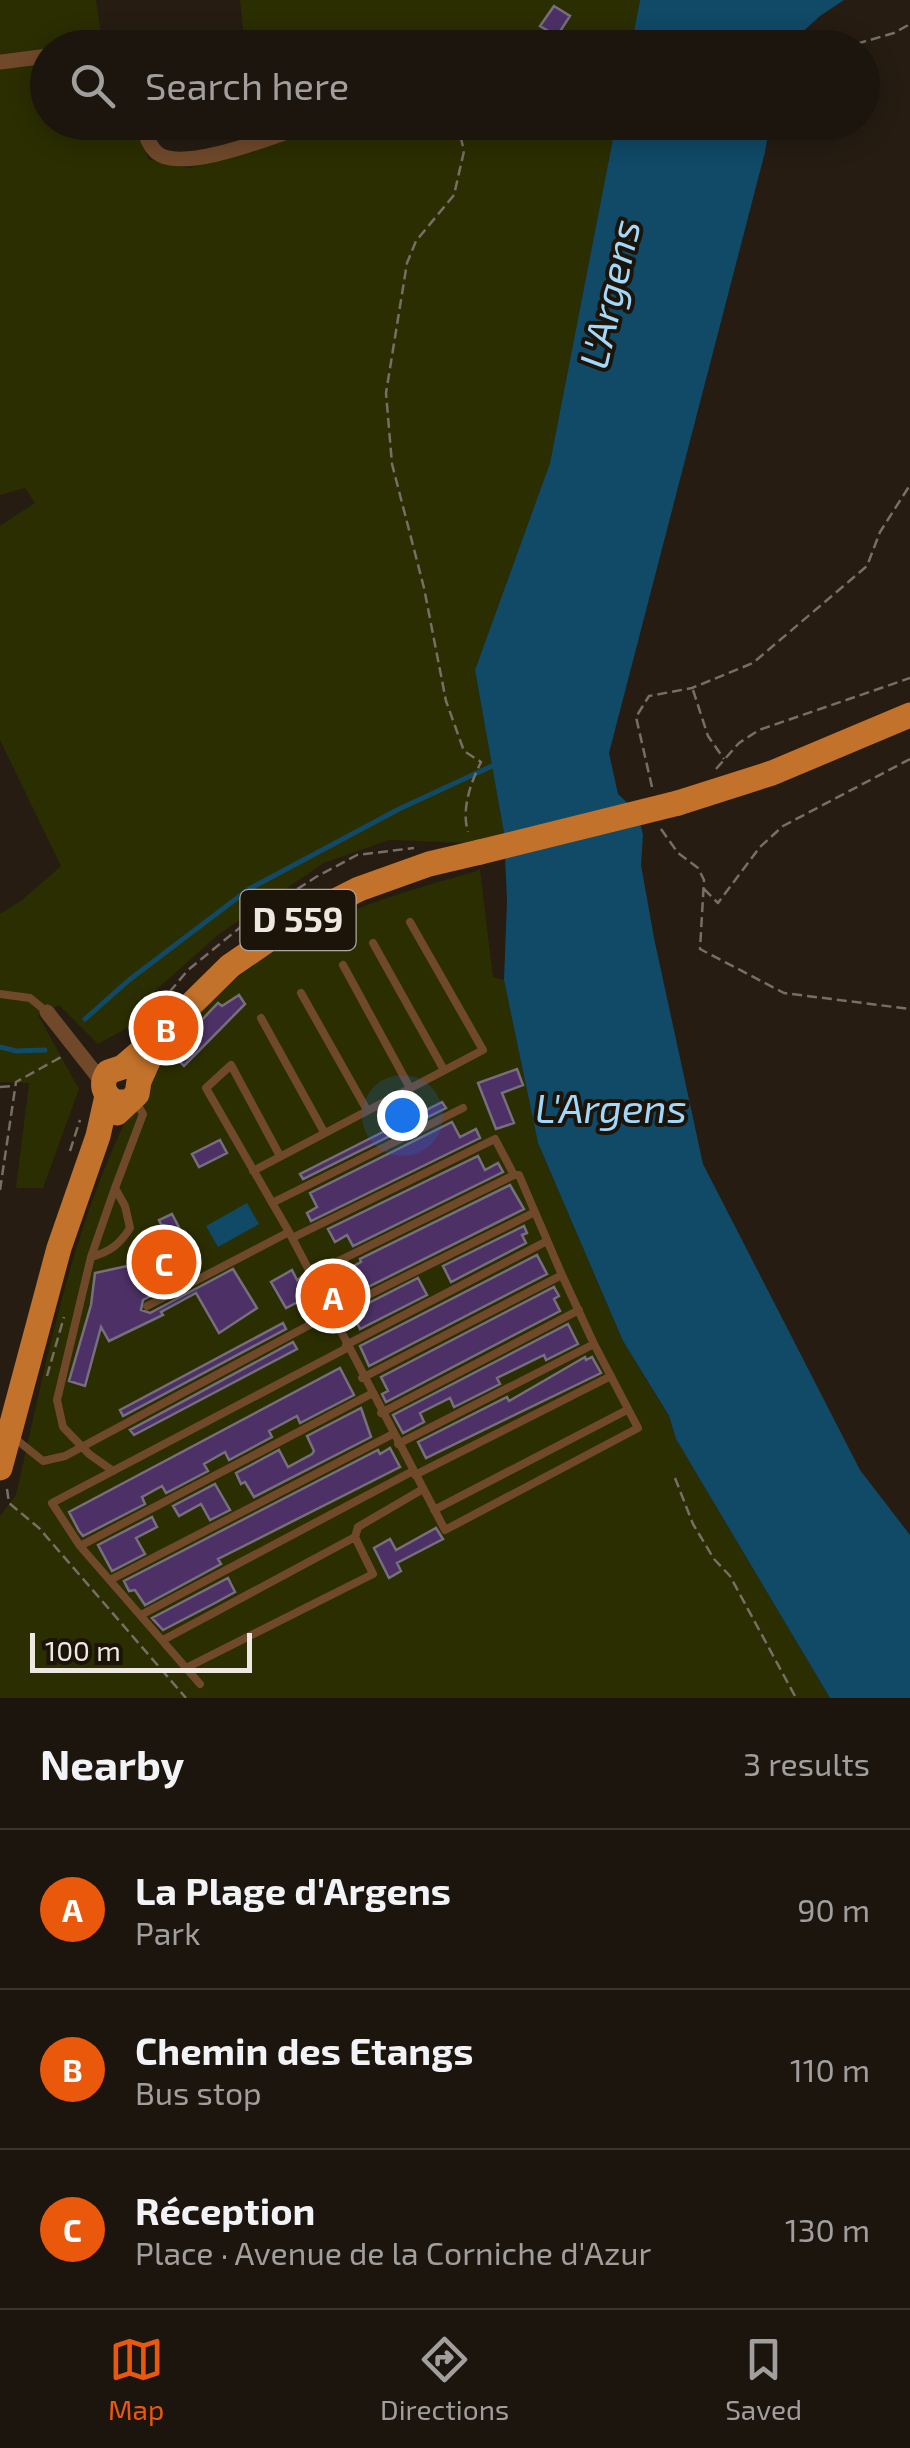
<!DOCTYPE html>
<html lang="en">
<head>
<meta charset="utf-8">
<style>
	:root { --surface:#1c150e; --page:#29221c; --text:#f1f3f6; --muted:#a09f9e; --line:#3a342e; --accent:#ea580c }
	body { margin:0; font-family:"Exo 2",sans-serif; background:var(--page); color:var(--text) }
	.scale { position:absolute; left:30px; bottom:25px; width:222px; box-sizing:border-box; padding-left:10px; border:5px solid #efe8e1; border-top:0; font-size:28px; line-height:35px; white-space:nowrap; color:#efe8e1; -webkit-text-stroke:8px #1c1309; paint-order:stroke }
	.you { position:absolute; left:402px; top:1115px; width:35px; height:35px; margin:-25px; border:8px solid #fff; border-radius:50%; background:#1a73e8; box-shadow:0 0 0 15px #1a73e833 }
	.badge { display:grid; place-items:center; width:65px; height:65px; border-radius:50%; background:var(--accent); color:#fff; font-size:32px; font-weight:700 }
	.pin { position:absolute; translate:-50% -50%; border:5px solid #fff; box-shadow:0 2px 10px #0006 }
	.list { margin:0; padding:0; list-style:none }
	h2 { display:flex; justify-content:space-between; align-items:center; height:130px; margin:0; padding:0 40px; font-size:42px }
	h2 small { font-size:32px; font-weight:400; color:var(--muted) }
	.list li { display:grid; grid-template-columns:65px 1fr auto; gap:30px; align-items:center; box-sizing:border-box; height:160px; padding:0 40px; border-top:2px solid var(--line) }
	.list b { display:block; font-size:38px; white-space:nowrap }
	.list p { margin:0; font-size:32px; white-space:nowrap; color:var(--muted) }
	.list em { font-size:32px; font-style:normal; color:var(--muted) }
	.icon { flex:none; width:55px; height:55px; fill:none; stroke:currentColor; stroke-width:2; stroke-linecap:round; stroke-linejoin:round }
	.map { position:relative; flex:none; width:910px; height:1698px; overflow:hidden }
	.search { position:absolute; background:var(--surface); box-shadow:0 5px 25px #0003; left:30px; right:30px; top:30px; height:110px; display:flex; align-items:center; gap:25px; box-sizing:border-box; padding:0 35px; border-radius:55px; color:var(--muted); font-size:38px }
	.sheet { height:610px; background:var(--surface) }
	nav { display:flex; justify-content:space-around; align-items:center; box-sizing:border-box; height:140px; border-top:2px solid var(--line); background:var(--surface); font-size:28px; color:var(--muted) }
	nav a { display:grid; justify-items:center; gap:5px }
	nav .on { color:var(--accent) }
	.map>svg:first-child { display:block }
	.green { fill:#2b2e00 }
	.water { fill:#104a67 }
	.lines { fill:none; stroke-linecap:round; stroke-linejoin:round }
	.stream { stroke:#104a67; stroke-width:5 }
	.building { fill:#4d3166; stroke:#766f7e; stroke-width:2.5 }
	.path { stroke:#776e65; stroke-width:2.5; stroke-dasharray:10 5; stroke-linecap:butt }
	.service { stroke:#70492b; stroke-width:8 }
	.minor { stroke:#70492b; stroke-width:15 }
	.primary { stroke:#c2722a; stroke-width:25 }
	.primary-bridge { stroke:#c2722a; stroke-width:25 }
	.labels { text-anchor:middle; stroke-width:8; stroke-linejoin:round; paint-order:stroke }
	.shield { fill:#1c1309; stroke:#b0a8a0; stroke-width:2.5 }
	.shield-label { font-size:35px; font-weight:bold; fill:#efe8e1 }
	.water-label { font-size:40px; font-style:italic; fill:#a1d8fb; stroke:#1c1309 }
</style>
</head>
<body>
<div class="map">
<svg width="910" height="1698" viewBox="0 0 910 1698">
	<rect width="100%" height="100%" fill="#261c12"/>
	<path class="green" d="M0,0H96L103,47L82,45L0,54Z
		M240,0H640L631,48L245,47Z
		M47,61L48,122L135,123L148,159L189,168L251,149L250,123H616L550,463L475,670L504,833L468,843L389,840L324,863L219,934L155,991L136,1023L98,1044L59,1005L38,1015L79,1089L43,1188H16L29,1083L0,1082V914L21,901L61,866L0,740V526L35,503L25,488L0,495V69Z
		M480,870L493,977L504,980L538,1143L623,1341L669,1417L676,1439L830,1698H0V1516L16,1495C45,1369 68,1242 124,1124C136,1097 150,1068 168,1044C209,993 270,949 329,921C377,898 430,885 480,870Z"/>
	<path class="water" d="M640,0H844L820,16L786,47H631Z
		M616,123H770L765,152L609,753L618,794L637,812L643,835L641,865L654,938L703,1164L860,1470L910,1535V1698H830L676,1439L669,1416L623,1341L538,1143L504,980L507,901L504,833L475,670L550,463Z
		M247,1203L259,1224L218,1247L206,1226Z"/>
	<g class="lines">
		<path class="stream" d="M85,1019L129,980L249,889L399,809L492,766
			M0,1047L16,1051L45,1050"/>
	</g>
	<path class="building" d="M554,6L570,16L557,36L540,26Z
		M239,995L245,1004L184,1066L171,1052L218,1003L222,1006Z
		M517,1069L523,1085L502,1093L514,1123L496,1129L478,1083Z
		M442,1102L446,1108L303,1179L300,1174Z
		M452,1122L460,1137L476,1129L480,1138L311,1221L307,1213L317,1207L310,1193Z
		M220,1140L227,1153L199,1167L192,1154Z
		M478,1156L485,1170L498,1163L503,1172L353,1246L347,1235L335,1242L328,1229Z
		M510,1185L524,1209L350,1296L344,1284L355,1278L350,1268L361,1262L360,1259Z
		M172,1214L185,1239L176,1243L192,1274L143,1300L141,1310L150,1313L233,1269L257,1308L219,1333L196,1293L161,1312L163,1315L109,1341L101,1327L85,1386L69,1381L91,1305L95,1273L127,1266L136,1269L155,1259L145,1239L163,1229L159,1220Z
		M524,1226L527,1233L522,1235L526,1243L451,1282L443,1266Z
		M537,1255L547,1274L369,1366L360,1346Z
		M292,1270L297,1280L302,1277L319,1310L306,1317L298,1302L286,1308L271,1282Z
		M418,1278L427,1295L360,1329L353,1314L358,1312L357,1309Z
		M554,1287L559,1296L554,1299L560,1311L386,1402L382,1394L388,1391L381,1377Z
		M283,1323L286,1329L123,1416L120,1410Z
		M568,1324L578,1344L546,1360L544,1355L497,1378L500,1384L454,1407L450,1398L420,1413L424,1422L403,1433L393,1415Z
		M293,1342L297,1349L134,1435L130,1430Z
		M585,1357L586,1360L592,1357L601,1373L426,1458L418,1442L507,1397L509,1401Z
		M340,1368L354,1395L300,1423L297,1416L269,1431L272,1437L229,1460L225,1452L204,1464L208,1471L166,1493L162,1486L142,1497L145,1504L83,1536L79,1531L69,1512Z
		M361,1408L371,1437L254,1497L245,1482L241,1484L236,1473L279,1450L288,1467L312,1454L314,1451L307,1436Z
		M390,1448L400,1467L218,1559L221,1564L145,1605L135,1590L129,1591L124,1581L378,1450L380,1454Z
		M215,1484L230,1510L210,1520L201,1504L179,1516L173,1506Z
		M152,1517L157,1527L136,1538L145,1554L112,1571L98,1545Z
		M436,1528L443,1539L397,1563L401,1571L389,1578L374,1548L390,1539L396,1550Z
		M228,1578L235,1592L215,1603L163,1630L152,1618Z"/>
	<g class="lines">
		<path class="path" d="M842,48L894,33L910,24
			M457,122L464,151L454,195L416,241L407,263L386,393L392,464L424,588L446,701L464,751L481,762C471,782 461,809 468,832
			M693,690L708,736L724,759
			M716,769L739,743L759,730L910,678
			M652,787L636,717L649,696L692,688L753,663L867,566L880,532L910,485
			M661,829L678,853L698,868L704,880L700,949L784,993L910,1009
			M704,889L718,903L760,847L783,826L910,759
			M150,1015L188,970L248,921L316,877L357,855L414,848
			M0,1087L14,1086
			M70,1151L80,1120
			M0,1190L16,1082L63,1056
			M47,1376L64,1317
			M675,1478L693,1524L714,1559L730,1576L796,1698
			M7,1489L9,1503L39,1528L186,1698"/>
		<path class="service" d="M373,943L444,1070
			M343,965L410,1088
			M301,993L367,1110
			M0,994L30,998L47,1012
			M261,1018L324,1132
			M280,1156L231,1065L206,1088L289,1232L445,1530L638,1428L594,1344L562,1275L362,1378
			M253,1171L483,1050L410,922
			M272,1203L463,1108
			M292,1238L495,1139L514,1175H519L562,1275
			M91,1257L115,1188
			M310,1275L514,1175
			M147,1306L289,1232
			M346,1345L547,1241
			M381,1413L579,1310
			M12,1436L43,1461L65,1456L330,1314L535,1212
			M398,1444L594,1344
			M113,1471L89,1454L63,1427L57,1400L91,1257C110,1252 120,1244 130,1228L125,1206L115,1188L143,1114L136,1102
			M415,1475L611,1376
			M434,1510L627,1410
			M80,1546L371,1394
			M110,1580L393,1434
			M141,1615L413,1471
			M163,1640L355,1537L358,1527L423,1489
			M186,1668L373,1574L355,1537
			M200,1684L80,1546L52,1503L347,1348"/>
		<path class="minor" d="M0,62L48,56
			M142,122C145,132 148,144 155,151C179,177 284,132 315,122
			M47,1012L103,1083"/>
		<path class="primary" d="M678,803L772,773L910,715
			M126,1102H116C103,1095 100,1084 108,1072L123,1067L159,1036L230,966L294,922L359,889L429,864L480,852
			M117,1113L137,1094L139,1081L157,1041
			M0,1468L59,1248L98,1136L107,1096"/>
		<path class="primary-bridge" d="M480,852L678,803"/>
	</g>
	<g class="labels">
		<rect class="shield" x="240.5" y="890" width="115" height="60" rx="8"/>
		<g class="shield-label">
			<text x="298" y="932">D 559</text>
		</g>
		<g class="water-label">
			<text transform="translate(610 294) rotate(-77)" y="14">L'Argens</text>
			<text x="611" y="1123">L'Argens</text>
		</g>
	</g>
</svg>
<div class="scale">100 m</div>
<div class="you"></div>
<div class="pin badge" style="left:333px;top:1296px">A</div>
<div class="pin badge" style="left:166px;top:1028px">B</div>
<div class="pin badge" style="left:164px;top:1262px">C</div>
<div class="search"><svg class="icon" aria-label="search" viewBox="0 0 24 24"><circle cx="10" cy="10" r="6"/><path d="M15 15l6 6"/></svg>Search here</div>
</div>
<section class="sheet">
<h2>Nearby<small>3 results</small></h2>
<ul class="list">
<li><span class="badge">A</span><div><b>La Plage d'Argens</b><p>Park</p></div><em>90 m</em></li>
<li><span class="badge">B</span><div><b>Chemin des Etangs</b><p>Bus stop</p></div><em>110 m</em></li>
<li><span class="badge">C</span><div><b>Réception</b><p>Place · Avenue de la Corniche d'Azur</p></div><em>130 m</em></li>
</ul>
</section>
<nav>
<a class="on"><svg class="icon" aria-label="map" viewBox="0 0 24 24"><path d="M3 6l6-2 6 2 6-2v14l-6 2-6-2-6 2zM9 4v14M15 6v14"/></svg>Map</a>
<a><svg class="icon" aria-label="directions" viewBox="0 0 24 24"><path d="M12 3l9 9-9 9-9-9zM9 14v-3h6M13 9l2 2-2 2"/></svg>Directions</a>
<a><svg class="icon" aria-label="saved" viewBox="0 0 24 24"><path d="M7 4h10v16l-5-4-5 4z"/></svg>Saved</a>
</nav>
</body>
</html>
